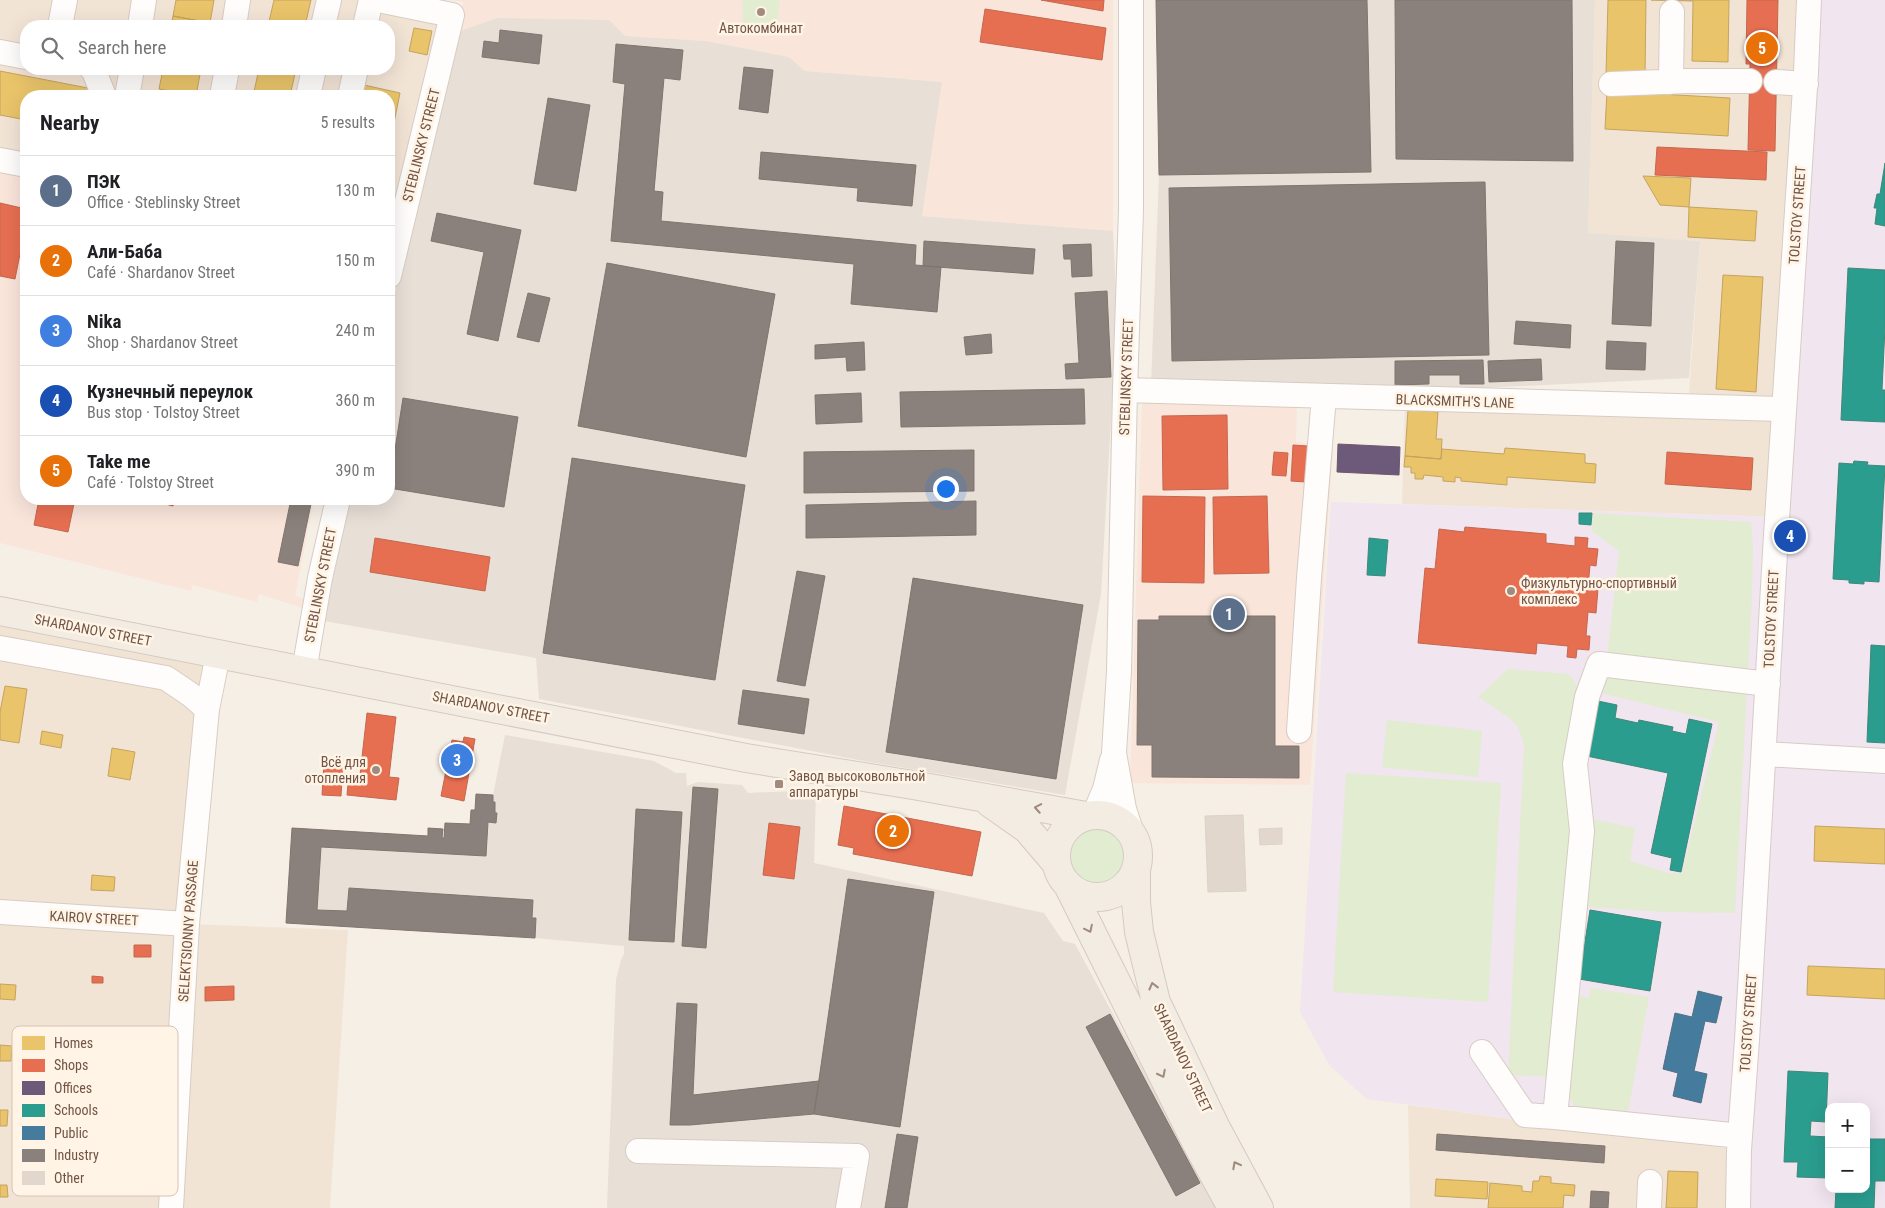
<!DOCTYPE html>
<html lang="en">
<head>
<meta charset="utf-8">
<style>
	:root { --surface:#fff; --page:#f6f6f6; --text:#202124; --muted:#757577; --line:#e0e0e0; --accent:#2563eb }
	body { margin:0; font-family:"Roboto Condensed",sans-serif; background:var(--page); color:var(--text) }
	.controls { position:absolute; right:15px; bottom:15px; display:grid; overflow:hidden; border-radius:10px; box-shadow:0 5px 20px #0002 }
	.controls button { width:45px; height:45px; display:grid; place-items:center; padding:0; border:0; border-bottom:1px solid var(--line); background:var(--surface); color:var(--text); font:25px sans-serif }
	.you { position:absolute; left:945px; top:488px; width:18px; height:18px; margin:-12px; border:4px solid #fff; border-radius:50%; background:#1a73e8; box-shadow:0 0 0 8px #1a73e833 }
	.badge { display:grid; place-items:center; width:32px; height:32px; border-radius:50%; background:var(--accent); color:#fff; font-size:16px; font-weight:700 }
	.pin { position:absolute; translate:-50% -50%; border:2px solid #fff; box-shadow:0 1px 5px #0006 }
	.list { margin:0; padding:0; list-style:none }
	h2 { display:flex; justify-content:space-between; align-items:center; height:65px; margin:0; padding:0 20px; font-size:21px }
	h2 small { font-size:16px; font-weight:400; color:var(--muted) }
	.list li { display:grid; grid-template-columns:32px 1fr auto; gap:15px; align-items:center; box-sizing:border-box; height:70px; padding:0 20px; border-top:1px solid var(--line) }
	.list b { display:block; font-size:19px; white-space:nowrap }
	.list p { margin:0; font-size:16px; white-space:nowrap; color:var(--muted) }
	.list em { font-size:16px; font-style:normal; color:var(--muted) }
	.icon { flex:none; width:28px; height:28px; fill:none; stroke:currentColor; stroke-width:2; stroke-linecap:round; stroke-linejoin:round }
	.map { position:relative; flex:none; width:1885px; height:1208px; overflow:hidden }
	.search { position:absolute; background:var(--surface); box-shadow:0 5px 20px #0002; left:20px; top:20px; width:375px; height:55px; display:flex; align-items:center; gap:12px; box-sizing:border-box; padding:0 18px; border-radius:20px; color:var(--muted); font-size:19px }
	.panel { position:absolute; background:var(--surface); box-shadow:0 5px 20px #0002; left:20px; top:90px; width:375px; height:415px; border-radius:20px }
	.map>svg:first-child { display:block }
	.residential { fill:#f2e4d5; fill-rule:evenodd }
	.commercial { fill:#fae5db }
	.industrial { fill:#e8dfd7 }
	.education { fill:#f1e5ef; fill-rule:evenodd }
	.green { fill:#e2ecd0 }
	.homes { fill:#e9c46a; stroke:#c5a360 }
	.shops { fill:#e76f51; stroke:#c4674e }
	.offices { fill:#6d597a; stroke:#6e586b }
	.schools { fill:#2a9d8f; stroke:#408779 }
	.public { fill:#457b9d; stroke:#527083 }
	.industry { fill:#8a817c; stroke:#83746c }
	.building { fill:#e2d7cd; stroke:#ded1c8 }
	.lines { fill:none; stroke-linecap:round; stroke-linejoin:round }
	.minor-casing { stroke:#d7ccc4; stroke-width:26 }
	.major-casing { stroke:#d5cac3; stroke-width:30 }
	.minor { stroke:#fefdfb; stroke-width:24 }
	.major { stroke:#f2ece2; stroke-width:28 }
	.oneway { stroke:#9f8a7d }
	.poi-dot { fill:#a08b7e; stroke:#fff4e5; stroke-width:2 }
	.labels { text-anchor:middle; stroke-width:5; stroke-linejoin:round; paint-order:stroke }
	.poi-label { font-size:14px; fill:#725547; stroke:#fff4e5; text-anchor:start }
	.street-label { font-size:14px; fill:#725547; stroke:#fff4e5 }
	.key { fill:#fff4e5; stroke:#d5c4b6; stroke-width:1 }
	.key-label { font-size:14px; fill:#725547 }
</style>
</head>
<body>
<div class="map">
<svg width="1885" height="1208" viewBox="0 0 1885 1208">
	<rect width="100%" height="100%" fill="#f6efe5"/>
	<path class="residential" d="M0,0H440L438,11L452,15L389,251V96H26V169L0,163ZM26,26H389V69H26Z
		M1595,0H1809L1777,517L1402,504L1405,399L1688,407L1700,241L1588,234Z
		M0,611L218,655L188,924L348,930L330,1208H0Z
		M1408,1105L1739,1150L1738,1208H1410Z"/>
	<path class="commercial" d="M449,0H742L743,24L777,28L780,0H1113V231L922,216L941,82L805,71L789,57L706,41L625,36L455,33L463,2Z
		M0,163L26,169V499H314L295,596L304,599L303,608L259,594L257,602L193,585L191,591L0,543Z
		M1142,401L1297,402L1296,442L1333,446L1310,785L1130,783Z"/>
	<path class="industrial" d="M1156,0H1595L1588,233L1700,241L1689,378L1399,392L1151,386L1159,175Z
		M497,18L609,20L625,36L706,41L789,57L805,71L942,82L922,216L1113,231L1117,315L1101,594L1065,795L864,761L539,699L536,658L324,621L350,499H389V318L455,33Z
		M505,735L654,761L676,773H686L687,786L698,782L742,785L748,793L816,790L814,863L1044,913L1063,941L1075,944L1218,1208H607L616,979L621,960L624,954V946L535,938L286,923L292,828L427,836L428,828L443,829L442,838H444L445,823L470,824L471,810H475L476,794L493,795Z"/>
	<path class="education" d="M1809,0H1885V1208H1738L1739,1150L1367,1099L1330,1066L1300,1012L1331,502L1777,517ZM1829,1107H1866V1189H1829Z"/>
	<path class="green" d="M742,0H780L777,28L743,24Z
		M1592,513L1751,522L1753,547L1752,596L1735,913L1666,912L1587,907L1572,908L1563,993L1589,998L1591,988L1649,997L1628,1112L1574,1106L1560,1077L1508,1075L1524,745L1518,727L1511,719L1478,697L1508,669L1568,674L1574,680L1578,691L1582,817L1635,828L1630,861L1669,873L1682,874L1719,722L1597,692L1607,659L1619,551L1592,531Z
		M1387,720L1482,731L1478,777L1382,767Z
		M1346,773L1501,783L1488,1002L1333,992Z
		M1068 855a28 28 0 1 1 56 0a28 28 0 1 1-56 0Z"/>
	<path class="homes" d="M176,0H214L210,23L173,16Z
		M274,0H311L305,26H268Z
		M1608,0H1646L1645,75H1606Z
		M1651,0H1729L1728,62L1692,61L1693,1Z
		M173,16L210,23L209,26H171Z
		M414,28L432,31L427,55L409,51Z
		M163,69H201L196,96L159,89Z
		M259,69H296L290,96H253Z
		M0,71L93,89L91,96H26V120L0,115Z
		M364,85L400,93L389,147V96H361Z
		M1607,91L1730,98L1728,136L1605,129Z
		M1643,176L1691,178L1689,207L1660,205Z
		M1689,207L1757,211L1755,241L1688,237Z
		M1723,275L1763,277L1756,392L1716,389Z
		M1408,410L1438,412L1436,439H1442L1441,459L1405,456Z
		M1505,448L1585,454V463L1596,464L1595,483L1507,477V485L1461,481V478L1455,477V482L1443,481V477L1424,475L1423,479H1415V473H1411V467H1404L1405,456L1441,459L1442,449L1504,454Z
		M5,686L27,689L19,743L0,740V712Z
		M42,731L63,735L61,748L40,744Z
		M112,748L135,752L130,780L108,776Z
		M1815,826L1885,829V864L1814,861Z
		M92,875L115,877L114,891L91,890Z
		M1808,966L1885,969V999L1807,995Z
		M0,984L16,985L15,1000L0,999Z
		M0,1045L12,1046L11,1061H0Z
		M0,1110H8L7,1126H0Z
		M1668,1171L1698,1172L1697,1208H1666Z
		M1540,1176L1551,1177V1183L1575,1185L1574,1196L1564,1195L1563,1208H1488L1490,1183L1522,1186V1191L1532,1192L1533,1181H1539Z
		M1436,1179L1488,1182L1487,1199L1435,1196Z
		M0,1185H7L8,1197H0Z"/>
	<path class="shops" d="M1041,0H1104L1103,11Z
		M1747,0H1778L1775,151L1748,150L1750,64H1746Z
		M985,9L1106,28L1102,60L980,42Z
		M1657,147L1767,152L1766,180L1655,175Z
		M0,203L26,209V224L15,279L0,276Z
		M1227,415L1228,489L1163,490L1162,416Z
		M1293,445L1308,446L1306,482L1291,481Z
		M1274,452L1288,453L1286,476L1272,475Z
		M1667,452L1753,458L1751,490L1665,484Z
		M1143,496L1205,497L1204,583L1142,582Z
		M1267,496L1269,573L1214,574L1213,497Z
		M39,499H75L68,532L34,525Z
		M147,499H174L173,506Z
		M1465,527L1546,534V543L1575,546V537L1588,538L1587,548L1598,549L1596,566L1590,565L1588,588L1598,589L1596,613L1588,612L1586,636H1590L1589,650L1577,649L1576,658L1567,657L1568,646L1537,643L1536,654L1418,643L1425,568L1435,569L1439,529L1464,532Z
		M375,538L490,557L485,591L370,572Z
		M367,713L396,717L389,777L399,778L396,800L347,795L349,774L360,775Z
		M464,737L475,739L464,801L441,796L452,740L463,742Z
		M324,763L343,765L341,796L322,795Z
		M844,806L981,832L972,876L853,854L854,848L838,845Z
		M769,823L800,827L794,879L763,875Z
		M134,945H151V957H134Z
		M92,976L103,977V983H92Z
		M234,986V1000L205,1001V987Z"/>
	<path class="offices" d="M1338,444L1400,447L1399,475L1337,472Z"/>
	<path class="schools" d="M1885,163V226L1875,224L1877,208H1874L1877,194H1880Z
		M1848,268L1885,270V327L1882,390H1885V422L1841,420Z
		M1854,461L1868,462L1867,465L1885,466L1879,582L1864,581V584L1849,583V580L1833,579L1839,463L1853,464Z
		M1579,513H1592L1591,525L1579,524Z
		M1369,538L1388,540L1385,576L1367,575Z
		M1871,645L1885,646V743L1867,742Z
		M1593,700L1617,705L1615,718L1638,723L1639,720L1673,727L1672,731L1686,734L1689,719L1712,724L1681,872L1670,870L1672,858L1651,853L1668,773L1582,755Z
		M1590,910L1661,922L1650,991L1579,979Z
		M1788,1071L1828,1073L1826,1122L1811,1121L1810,1136L1829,1137V1178L1797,1177L1798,1162H1784Z
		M1866,1139H1885V1181H1875L1874,1208H1835L1836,1189H1866Z"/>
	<path class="public" d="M1698,991L1722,997L1716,1023L1705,1021L1694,1071L1707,1074L1701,1103L1673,1096L1678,1073L1663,1069L1675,1013L1692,1017Z"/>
	<path class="industry" d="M1156,0H1367L1371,172L1159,175Z
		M1395,0H1572L1573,161L1396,159Z
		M500,30L542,35L539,64L482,57L484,41L499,43Z
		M616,44L683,50L680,80L664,78L654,191L663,192L661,221L916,245L915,265L941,267L937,312L851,304L854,264L611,241L625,84L613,82Z
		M744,67L773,70L768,113L739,109Z
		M548,98L590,105L576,191L534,184Z
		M761,152L916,165L912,206L857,201L858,188L759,179Z
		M1485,182L1489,355L1172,361L1169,188Z
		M437,213L521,230L498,341L467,334L484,252L431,241Z
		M924,241L1035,249L1033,274L923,266Z
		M1616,241L1654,243L1651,326L1612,324Z
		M1091,244L1092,276L1072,277L1071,259H1064L1063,245Z
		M607,263L775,294L746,457L578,426Z
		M1107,291L1111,377L1066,379L1065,364L1079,363L1075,293Z
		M528,293L550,298L539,342L517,337Z
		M1516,321L1571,325L1570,348L1514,344Z
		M991,334L992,353L966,355L964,337Z
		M1607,341L1646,343L1645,370L1606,369Z
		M864,342L865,370L847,371L846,357L815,359V345Z
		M1541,359L1542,380L1489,382L1488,361Z
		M1483,360L1484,384H1460V375H1429V384L1395,385V361Z
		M1084,389L1085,424L901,427L900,392Z
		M861,393L862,422L816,424L815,395Z
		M403,398L518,417L504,507L389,488Z
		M974,450V491L804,493V452Z
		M572,458L745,485L715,680L543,653Z
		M291,499H312L298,566L278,562Z
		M976,501V535L806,538V505Z
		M797,571L825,576L805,686L777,681Z
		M913,578L1083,605L1056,779L886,752Z
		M1159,616H1275V746H1299V778L1152,777V745H1137L1138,620H1159Z
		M743,690L809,699L804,734L738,724Z
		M693,787L718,789L706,948L682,946Z
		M476,794L493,795V802H495V813H497L496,823L488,822L486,856L321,847L317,910L347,911L349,888L533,900L532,918H536L535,938L286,923L292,828L428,836V828L443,829L442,838H444L445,823L470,824L471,810H475Z
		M636,809L682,812L674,942L629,940Z
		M848,879L934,892L900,1127L814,1114Z
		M677,1003L697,1004L693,1095L819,1081L814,1114L690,1125H670Z
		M1110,1014L1200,1183L1176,1196L1086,1027Z
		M897,1134L918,1137L907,1208H885Z
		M1437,1134L1605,1146L1604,1163L1436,1150Z
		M1591,1191L1609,1192L1608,1208H1590Z"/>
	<path class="building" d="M1243,815L1246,891L1208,892L1205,816Z
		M1282,828V844L1260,845L1259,829Z"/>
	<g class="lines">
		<defs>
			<path id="minor" d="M378,0L452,15L389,276
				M1131,0V210L1125,390L1119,671L1114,753L1124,809L1133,837
				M60,26L65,0
				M140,26L144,0
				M234,26L238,0
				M323,26L329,0
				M365,26L371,0
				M0,52L26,57
				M92,69H93L104,96
				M1671,82L1672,12
				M1776,82L1806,84
				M1611,84L1687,81H1750
				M127,96L132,69
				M222,96L227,69
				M308,96L314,69
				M350,96L356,69
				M0,160L26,165
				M1125,390L1784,409
				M0,648L166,678L191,695L207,709
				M304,671L320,578L338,499
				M1299,731L1309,578L1324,396
				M1764,754L1885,761
				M1094,815L1105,789L1112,760
				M0,912L187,924
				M1482,1052L1525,1115L1555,1117L1582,831L1575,764L1587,697L1599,664L1768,684
				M1555,1117L1731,1135
				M638,1151L857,1156L848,1208
				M171,1208L187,924L207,709L218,655
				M1649,1208L1650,1182
				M1738,1208L1739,1150L1747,1040L1776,535L1806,72L1809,0"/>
			<path id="major" d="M0,611L746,758L913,785L1086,816
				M990,803L1027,829L1056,863
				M1056 856a41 41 0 1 1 82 0a41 41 0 1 1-82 0Z
				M1136,868V902L1139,932L1156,1002L1215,1126L1259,1208
				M1068,885L1195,1140L1232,1208"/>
		</defs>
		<use href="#minor" class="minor-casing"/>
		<use href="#major" class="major-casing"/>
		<use href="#minor" class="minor"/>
		<use href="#major" class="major"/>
	</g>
	<defs><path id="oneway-chevron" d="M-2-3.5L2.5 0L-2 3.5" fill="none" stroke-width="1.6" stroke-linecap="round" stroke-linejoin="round" transform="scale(1.25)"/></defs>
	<g class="oneway">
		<use href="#oneway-chevron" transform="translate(1038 808) rotate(-170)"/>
		<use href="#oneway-chevron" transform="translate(1089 929) rotate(64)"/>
		<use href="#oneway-chevron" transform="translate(1153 986) rotate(-104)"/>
		<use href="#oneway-chevron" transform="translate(1162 1074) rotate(63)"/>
		<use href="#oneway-chevron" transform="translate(1236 1165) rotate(-118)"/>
	</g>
	<g class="poi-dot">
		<circle cx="761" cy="12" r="5"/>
		<circle cx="1511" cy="591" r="5"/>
		<circle cx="376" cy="770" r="5"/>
		<rect x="774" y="779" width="10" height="10" rx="2.5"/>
	</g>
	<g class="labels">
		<g class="poi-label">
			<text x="761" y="33" text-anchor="middle">Автокомбинат</text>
			<text x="1521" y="588">Физкультурно-спортивный<tspan x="1521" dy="16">комплекс</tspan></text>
			<text x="366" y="767" text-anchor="end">Всё для<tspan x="366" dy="16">отопления</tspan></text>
			<text x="789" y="781">Завод высоковольтной<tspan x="789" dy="16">аппаратуры</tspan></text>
		</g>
		<g class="street-label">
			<text transform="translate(421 145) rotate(-76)" y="5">STEBLINSKY STREET</text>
			<text transform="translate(1797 215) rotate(-86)" y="5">TOLSTOY STREET</text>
			<text transform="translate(1126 377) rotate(-88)" y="5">STEBLINSKY STREET</text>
			<text transform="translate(1455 401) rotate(2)" y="5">BLACKSMITH'S LANE</text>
			<text transform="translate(320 585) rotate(-79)" y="5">STEBLINSKY STREET</text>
			<text transform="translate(1771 619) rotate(-87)" y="5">TOLSTOY STREET</text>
			<text transform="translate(93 630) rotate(11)" y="5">SHARDANOV STREET</text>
			<text transform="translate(491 707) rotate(11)" y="5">SHARDANOV STREET</text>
			<text transform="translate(94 918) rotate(3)" y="5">KAIROV STREET</text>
			<text transform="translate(188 931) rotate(-86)" y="5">SELEKTSIONNY PASSAGE</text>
			<text transform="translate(1748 1023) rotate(-86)" y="5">TOLSTOY STREET</text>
			<text transform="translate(1183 1058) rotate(65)" y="5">SHARDANOV STREET</text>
		</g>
	</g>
	<rect x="12" y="1026" width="166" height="170" rx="8" class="key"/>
	<rect x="22" y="1036" width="23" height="14" fill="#e9c46a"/>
	<rect x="22" y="1059" width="23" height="13" fill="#e76f51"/>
	<rect x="22" y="1081" width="23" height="14" fill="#6d597a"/>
	<rect x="22" y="1104" width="23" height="13" fill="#2a9d8f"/>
	<rect x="22" y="1126" width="23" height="14" fill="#457b9d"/>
	<rect x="22" y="1149" width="23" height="13" fill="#8a817c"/>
	<rect x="22" y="1171" width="23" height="14" fill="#e2d7cd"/>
	<g class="key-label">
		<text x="54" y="1048">Homes</text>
		<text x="54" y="1070">Shops</text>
		<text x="54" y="1093">Offices</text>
		<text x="54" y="1115">Schools</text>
		<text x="54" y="1138">Public</text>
		<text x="54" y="1160">Industry</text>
		<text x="54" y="1183">Other</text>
	</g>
</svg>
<div class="controls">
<button>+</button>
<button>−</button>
</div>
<div class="you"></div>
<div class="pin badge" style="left:1229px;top:614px;background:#5c6f8a">1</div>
<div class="pin badge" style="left:893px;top:831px;background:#e8710a">2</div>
<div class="pin badge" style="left:457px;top:760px;background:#3f7fe0">3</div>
<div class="pin badge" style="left:1790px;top:536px;background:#1a4fb4">4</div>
<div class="pin badge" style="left:1762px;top:48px;background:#e8710a">5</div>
<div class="search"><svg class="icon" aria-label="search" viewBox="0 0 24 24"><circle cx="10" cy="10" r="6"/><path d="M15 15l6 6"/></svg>Search here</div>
<section class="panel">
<h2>Nearby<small>5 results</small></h2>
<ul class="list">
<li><span class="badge" style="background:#5c6f8a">1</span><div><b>ПЭК</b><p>Office · Steblinsky Street</p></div><em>130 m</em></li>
<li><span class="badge" style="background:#e8710a">2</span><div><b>Али-Баба</b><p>Café · Shardanov Street</p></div><em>150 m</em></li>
<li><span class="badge" style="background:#3f7fe0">3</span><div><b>Nika</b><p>Shop · Shardanov Street</p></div><em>240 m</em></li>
<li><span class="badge" style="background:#1a4fb4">4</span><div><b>Кузнечный переулок</b><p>Bus stop · Tolstoy Street</p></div><em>360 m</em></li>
<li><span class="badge" style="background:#e8710a">5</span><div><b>Take me</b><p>Café · Tolstoy Street</p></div><em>390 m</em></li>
</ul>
</section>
</div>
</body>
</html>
